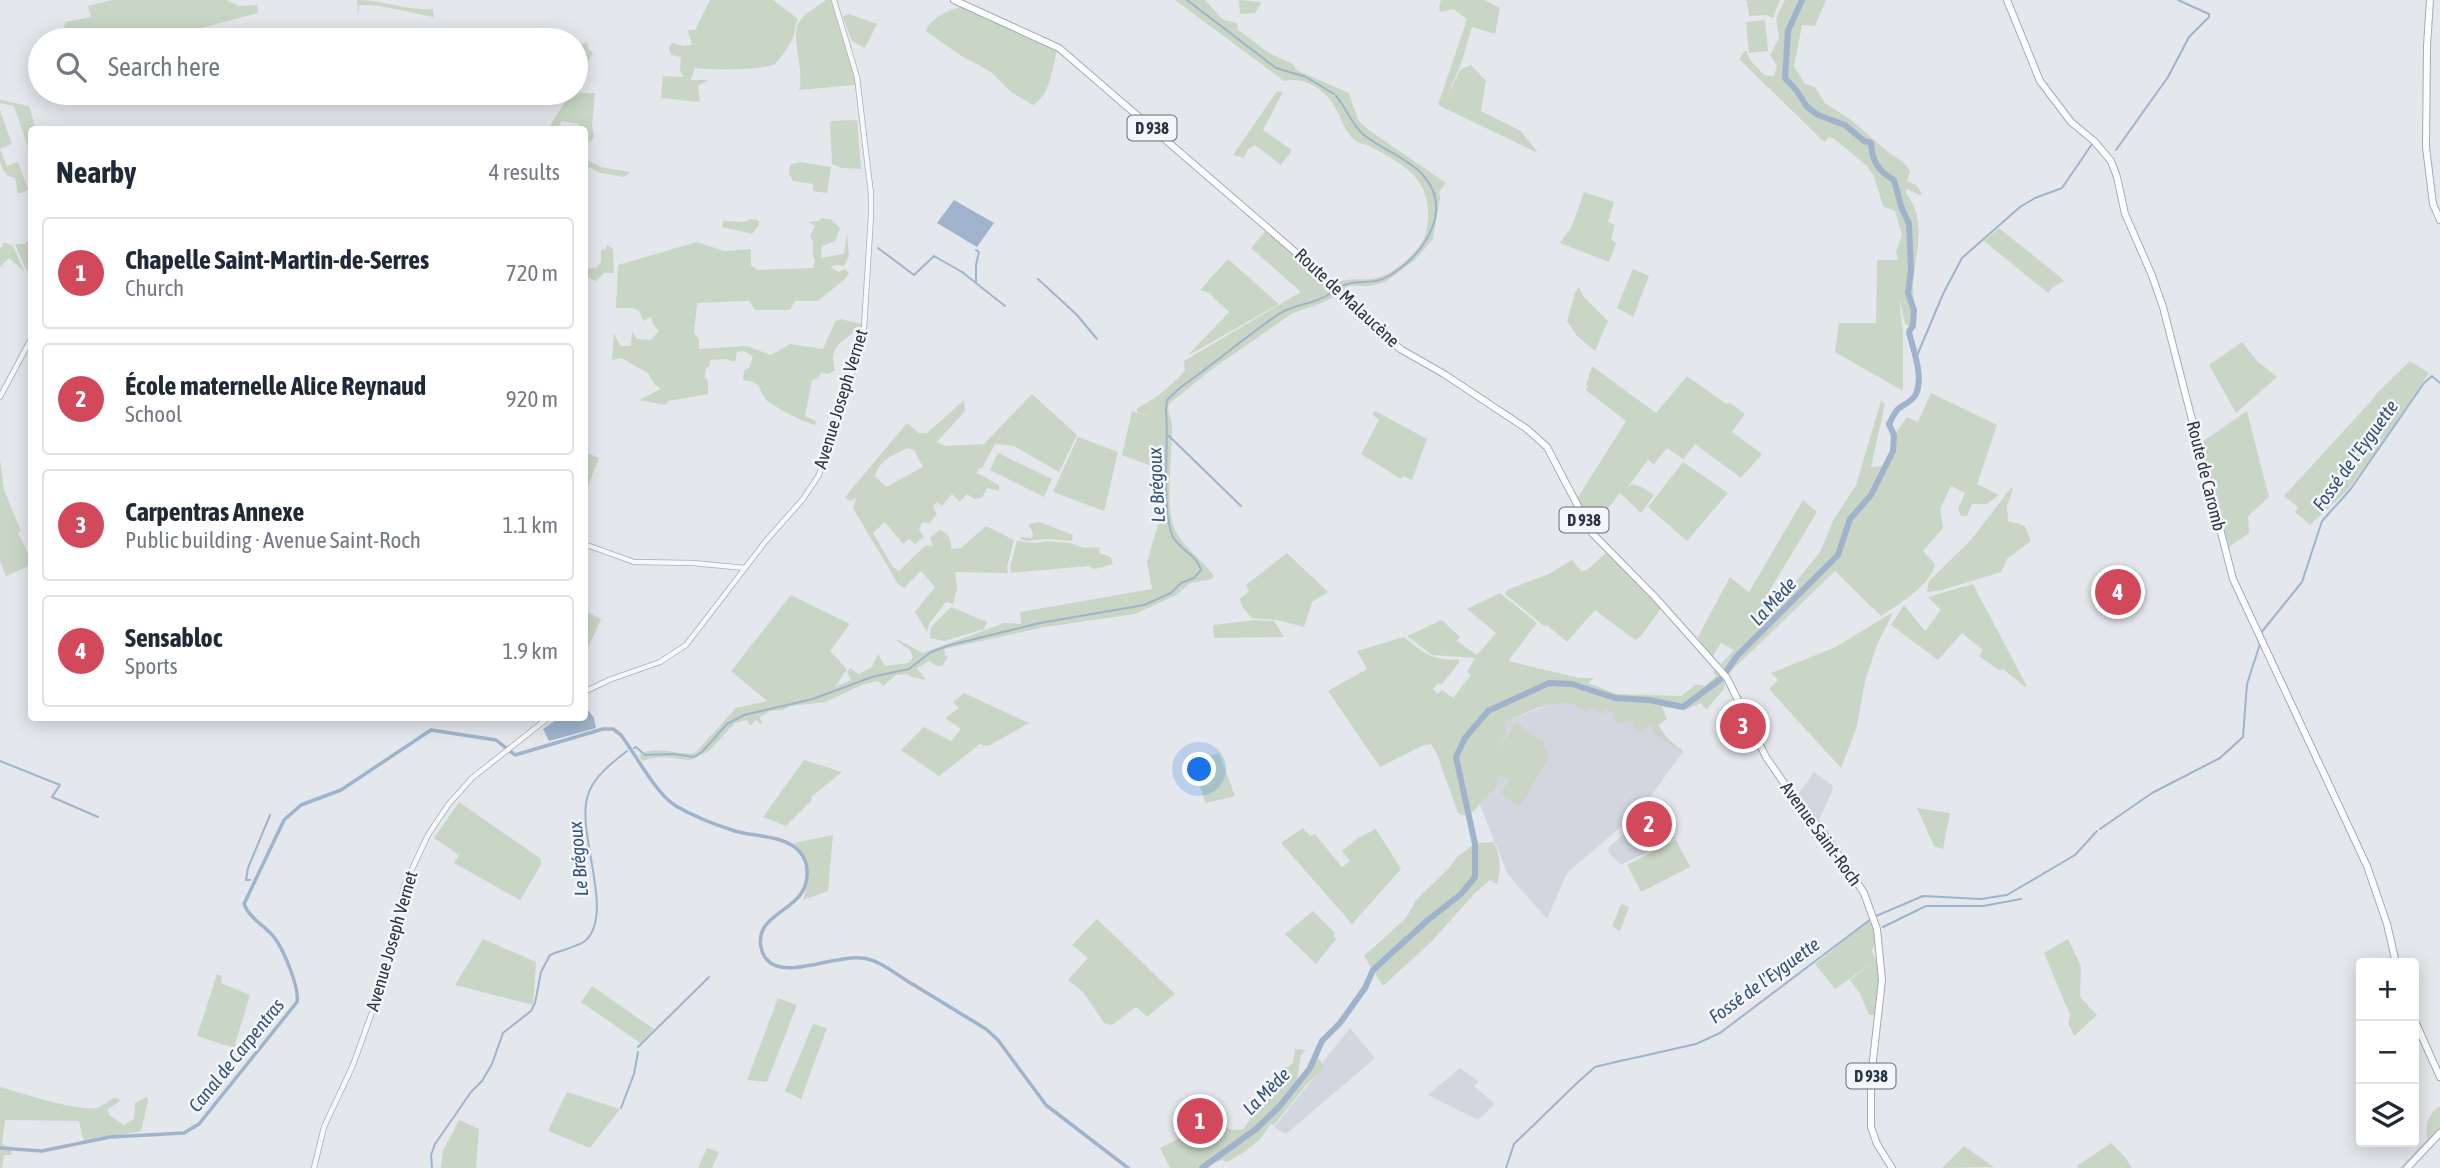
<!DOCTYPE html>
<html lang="en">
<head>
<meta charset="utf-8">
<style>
	:root { --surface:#fff; --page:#f2f2f3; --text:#1f2937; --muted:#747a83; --line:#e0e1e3; --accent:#d1495b }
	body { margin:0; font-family:"Asap Condensed",sans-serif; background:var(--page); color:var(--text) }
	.controls { position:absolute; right:21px; bottom:21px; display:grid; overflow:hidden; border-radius:7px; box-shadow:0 4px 18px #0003 }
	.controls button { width:63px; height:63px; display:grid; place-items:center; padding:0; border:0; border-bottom:2px solid var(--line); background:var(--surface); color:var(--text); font:35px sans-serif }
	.you { position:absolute; left:1200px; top:770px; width:24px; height:24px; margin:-18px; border:5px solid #fff; border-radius:50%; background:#1a73e8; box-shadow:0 0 0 10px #1a73e833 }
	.badge { display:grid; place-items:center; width:46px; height:46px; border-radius:50%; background:var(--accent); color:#fff; font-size:23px; font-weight:700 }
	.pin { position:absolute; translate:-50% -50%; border:4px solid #fff; box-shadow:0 2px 7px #0006 }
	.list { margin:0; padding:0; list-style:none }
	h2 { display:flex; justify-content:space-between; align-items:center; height:91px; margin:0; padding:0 28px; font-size:30px }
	h2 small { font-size:23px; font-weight:400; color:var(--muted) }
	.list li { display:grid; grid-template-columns:46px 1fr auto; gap:21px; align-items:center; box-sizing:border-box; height:112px; margin:0 14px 14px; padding:0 14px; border:2px solid var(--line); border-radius:7px }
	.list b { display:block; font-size:26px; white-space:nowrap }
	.list p { margin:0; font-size:23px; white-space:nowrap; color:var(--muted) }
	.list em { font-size:23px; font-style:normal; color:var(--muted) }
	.icon { flex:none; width:38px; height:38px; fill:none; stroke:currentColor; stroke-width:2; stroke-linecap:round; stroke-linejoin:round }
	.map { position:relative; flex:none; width:2440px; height:1168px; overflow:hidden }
	.search { position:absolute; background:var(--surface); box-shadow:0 4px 18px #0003; left:28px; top:28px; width:560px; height:77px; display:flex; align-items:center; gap:18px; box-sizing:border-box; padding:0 24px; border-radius:38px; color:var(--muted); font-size:26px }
	.panel { position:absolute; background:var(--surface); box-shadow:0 4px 18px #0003; left:28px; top:126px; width:560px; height:595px; border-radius:7px }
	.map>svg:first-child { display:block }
	.built { fill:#d2d6de }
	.green { fill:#c9d6c5; fill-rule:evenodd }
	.water { fill:#9fb4cc }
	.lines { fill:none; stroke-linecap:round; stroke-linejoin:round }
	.stream { stroke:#9fb4cc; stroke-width:2 }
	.canal { stroke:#9fb4cc; stroke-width:3.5 }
	.river { stroke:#9fb4cc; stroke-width:6 }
	.minor-casing { stroke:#a9aeb7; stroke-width:6 }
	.major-casing { stroke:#a3abb8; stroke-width:8 }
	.minor { stroke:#f7f8fa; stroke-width:4.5 }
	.major { stroke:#fff; stroke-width:6 }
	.labels { text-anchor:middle; stroke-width:5; stroke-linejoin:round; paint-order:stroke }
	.shield { fill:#f4f6f9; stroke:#676e7b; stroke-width:2 }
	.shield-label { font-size:16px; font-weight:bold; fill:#2b3445 }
	.street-label { font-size:18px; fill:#2b3445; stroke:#f4f6f9 }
	.water-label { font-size:19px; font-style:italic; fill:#34527a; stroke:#f4f6f9 }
</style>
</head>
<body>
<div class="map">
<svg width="2440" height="1168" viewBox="0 0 2440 1168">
	<rect width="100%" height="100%" fill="#e4e7ec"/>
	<path class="built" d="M1577,694L1658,725L1668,739L1683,752L1647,801L1634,816L1567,873L1547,919L1508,875L1474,790L1492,727Z
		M1814,772L1832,785L1833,789L1821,816L1817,820L1797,796Z
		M1650,810L1675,838L1621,865L1608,852L1609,847Z
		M1350,1028L1375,1058L1286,1134L1274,1127L1323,1067V1062Z
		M1460,1068L1479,1082L1474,1086L1495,1104L1478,1120L1428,1095Z"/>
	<path class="green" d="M112,0H226L239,6L257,5L258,13L197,29L196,40H78L75,31L66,33L64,27L66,22L91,17L88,6Z
		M357,0C385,0 404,11 433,9L434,17C409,13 384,4 359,5L358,16Z
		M710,0H773L798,19C795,24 795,29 794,35C792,42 782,56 776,63C768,71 709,70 695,68L691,80H708L698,86L700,102L661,98L663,76L684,77L680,71L681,57L671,55L669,48L672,43L683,46L692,45L688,30H695Z
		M826,0H831L855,78V85L799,90C805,71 790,37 799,22C804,14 818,6 826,0Z
		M1175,0H1205L1222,19L1238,24L1237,29L1269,53L1293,64L1296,70L1349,93L1358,120L1370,131L1446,183L1439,192L1440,198L1433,239L1415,260L1385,282L1371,286H1348L1342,292L1334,283C1349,278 1356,280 1371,279C1388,278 1414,257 1422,242C1427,234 1427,226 1428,216C1430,178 1401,163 1371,147C1366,144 1360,144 1356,141C1338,128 1343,103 1314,86C1303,80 1296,79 1284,81Z
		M1239,0L1262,2L1255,13L1240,14Z
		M1441,0H1484L1500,8L1495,34L1472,27L1461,64L1447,96L1460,70L1471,65L1486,81L1481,111L1521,131L1538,153L1438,105L1467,19L1453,9L1440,12L1439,7Z
		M1744,0H1780L1773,18L1766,15L1749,16L1747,1Z
		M1785,0H1826L1815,26L1802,25L1794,66L1805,84L1815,87L1825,103L1850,119L1888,152L1903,162L1910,171L1907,181L1916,185L1922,194L1920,195L1907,189L1906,193C1928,223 1915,251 1913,284C1913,299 1915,314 1916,329L1905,324L1899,297L1903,333V391L1835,352L1839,323H1876L1877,260H1898L1896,252L1902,235L1895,211L1883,206L1874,176L1866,165L1833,138L1829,137L1825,142L1822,140L1739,59L1746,50L1750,60L1764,75L1774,76L1777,66L1770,55L1779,38L1776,18Z
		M963,7L1049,45L1057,51C1052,69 1050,95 1033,105L1011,92L991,72L960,55L926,31C929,19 951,8 963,7Z
		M848,14L877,24L865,48L852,41L843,17Z
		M1765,20L1768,51L1749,53L1746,22Z
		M587,42L588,49L593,53L576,85V46Z
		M1277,91L1283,92L1263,130L1292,150L1281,165L1255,145L1248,149L1244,158L1233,155Z
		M573,93H595L592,126L594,136L591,142L585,140L584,130L577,129L579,124L562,121L557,129H548L565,102Z
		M0,100L29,106L36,129L32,130L31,156L14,106L0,103Z
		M0,110L12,144L0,149L7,166L18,162L28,190L18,194L15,178C6,176 3,171 0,162Z
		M857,120L861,169L842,168L832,164L830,121Z
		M585,159L601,167L630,172L624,177L600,173L585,165Z
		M801,162L831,167L827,193L813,191V184L793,181L789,174L790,165Z
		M1584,192L1614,202L1608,222L1615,225L1611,239L1616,243L1609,262L1560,243L1571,228Z
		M822,218L831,220L840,228L835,241L822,246L821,258L844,254L847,233L849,256L844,266L836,265L830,267L839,272L845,269L849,273L846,278L818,301H795L790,310H755L749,301L697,303L694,333L699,339V349L747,346L771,355L790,344L823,349L835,322L840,319L862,324L861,330L858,329C842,342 828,347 835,370L829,374L821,373L818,378L812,380L805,416L816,421L815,425C799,420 784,412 770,403C756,394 768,383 743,380L744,370L749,368L753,356L744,351L737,352L735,362L726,359L710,360V366L706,368L705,378L708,380V394L668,401L666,405L639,400L661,389L654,384L648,373L621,358L612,360L614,333L620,346H631L632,332L637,339L651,340L659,331L652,323L651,317L643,321L640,312L633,308H616L618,265L697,242L724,251L751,249V265L757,270L813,268L815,260C810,252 816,243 810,236L815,226L808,222L818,221Z
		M753,219L759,221V225L752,234L722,227L723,221L743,222Z
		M1999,228L2059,276L2064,281L2053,287L2048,293L1984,241Z
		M1265,231L1299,258L1335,296C1321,306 1305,307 1290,315L1212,369L1169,404C1166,413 1172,417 1172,425C1173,451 1164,506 1175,530C1182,546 1203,560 1214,576L1212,579L1190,583L1176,595L1135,614L1045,627L944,649L945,656L948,657L942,666H936L929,661L917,668L926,680L912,677L908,674L896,675L883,686L878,681L862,685L825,702L791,706L783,710L770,711L759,718L762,722L761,724L756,720L750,726L747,720L735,723L709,751L691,760C671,759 663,754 642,761L639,755C655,744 678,756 695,753L736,708L767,701L731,671L791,595L850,624L830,651L847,669L835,687L851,680L847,672L850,668L859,674L872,667L878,654L885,666L908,663L913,658L910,650L897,641V639L923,653L1004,623L1021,624L1020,612L1152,589L1147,562L1161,514C1151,498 1157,488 1160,469L1122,455L1132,411L1159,420L1137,412V408C1157,399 1170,386 1185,371L1184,361L1304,290L1301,292L1251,248Z
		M31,238L32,273L31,274L27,271L15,244H25Z
		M4,242L13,246L24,271L9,258L0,267V249Z
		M607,245L613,249L614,273H604L596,281L585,276V269L596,268L601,262V249L605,250Z
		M1228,259L1279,304L1187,356L1229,312L1209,293L1200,290Z
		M1633,269L1649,276L1633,317L1617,308Z
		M1579,287L1583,296L1608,321L1595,351L1577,336L1567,321L1575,293Z
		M2242,342L2257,361L2277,377L2236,413L2209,365Z
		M2410,361L2429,373L2382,443L2346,492L2310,525L2295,512L2298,507L2284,496L2372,400L2377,393Z
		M1592,366L1656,413L1687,376L1726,404L1730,403L1745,414L1732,432L1762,454L1741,478L1695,444L1683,459L1667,448L1654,464L1648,460L1627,488L1632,484L1642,487L1654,495L1641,513L1620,493L1592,529L1577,499L1626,421L1586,390L1588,387L1586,385Z
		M1931,393L1997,425L1977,484L1999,495L1987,504H1972L1967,516H1961L1958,509L1965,493L1951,486L1940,509L1943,528L1923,551L1935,564C1932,584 1898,605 1881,616L1835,571L1729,673L1721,664L1734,650L1721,643L1712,657L1701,644L1698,637L1730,577L1749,592L1803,500L1817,512L1765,598L1776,606L1820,552L1834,519L1856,485L1881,401L1885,404L1871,467L1885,466L1897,431L1907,417L1918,422Z
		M1032,394L1077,435L1059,472L1014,446L995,444L982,468H979L977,473L999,485V491L987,488L982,498L974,499L967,494L960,502L952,494L942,506L937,502L933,507L937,515L929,523L922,522L919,530L924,537L915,544L909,539L903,544L885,522L873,533L893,567L899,571L926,545L933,546L930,538L940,530C950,535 951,539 951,549L961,548L986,526L1014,540L1007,567L1008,573L955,572L957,589L953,604L946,602L929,624L927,632L915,612L935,587L921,571L904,588L898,584L853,508L856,498L850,501L845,497L907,423L919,433H927L964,400L965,411L937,442L945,446L984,444ZM908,448L914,450L923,467L886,487L875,476C880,459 893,455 908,448Z
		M1375,411L1427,439L1412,480L1403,476L1401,479L1361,454L1379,420L1372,414Z
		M2247,411L2269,497L2248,516L2249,533L2229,547L2202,442Z
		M1078,437L1118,452L1104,511L1053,492Z
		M585,452L599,458L585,494Z
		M998,453L1052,479L1044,497L990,470Z
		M0,459L4,490L21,531L18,533L31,560V565L6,576L0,561Z
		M1683,462L1728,493L1687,541L1648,507Z
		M2011,488L2013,489L2007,506L2008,521L2025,526L2031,541L2007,559L2001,572L1942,590L1927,592L1929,581L1970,541Z
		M1040,522L1073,535L1072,541L1046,539L1027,541L1020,539L1022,537L1032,538L1033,533L1028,524Z
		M1017,541L1037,543L1047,541L1071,543L1084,548L1100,547L1099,553L1111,557L1113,564L1095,569L1088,566L1011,573L1010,567Z
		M1607,552L1662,607L1641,636L1635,640L1595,610L1567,642L1547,625L1544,626L1505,594L1507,590L1549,574L1572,560L1581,571L1587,570Z
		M1287,553L1328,592L1312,602L1304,627L1278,620L1252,618L1243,608L1240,599L1249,591L1246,585Z
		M1973,584L2026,685L2025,687L2003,669L2000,671L1979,656L1983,650L1962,633L1938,660L1891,625L1904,605L1925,631L1941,610L1928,597Z
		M1500,593L1537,623L1508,661L1579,678H1594L1588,683L1617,694L1681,696L1697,684L1705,686L1716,676L1713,672L1717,670L1725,682L1724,689L1706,710L1701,703L1685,710L1662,707L1667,719L1658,725L1668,739L1682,750L1681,752L1653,733L1652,728L1648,725L1641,734L1635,731L1632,720L1616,724L1614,714L1607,709L1602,714L1591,707L1586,712C1562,691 1530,712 1505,722L1506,734L1492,759L1516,722L1543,743L1549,757L1520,806L1501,793L1509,780L1499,774L1495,787L1474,811L1463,815L1458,813L1437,754L1431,744L1424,745L1380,767L1328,691L1367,669L1357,651L1404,637C1422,652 1434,662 1459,659V663L1441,685L1438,683L1433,689L1438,694L1442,690L1453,698L1471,675L1467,672L1475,658L1432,655L1407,636L1442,620L1460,637L1457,641L1477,655L1496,633L1467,609Z
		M951,607L987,622L984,629L944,641L930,638L931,627Z
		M584,611L601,619L587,650L585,649Z
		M1893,612L1877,645L1865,681L1857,726L1841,768L1769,689L1778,680L1771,673L1836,647Z
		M1255,620L1274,621L1284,637L1214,638L1213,625Z
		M964,693L1029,723L990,745L986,746L980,744L939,776L901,750L924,727L951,741L961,729L945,718L959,708L953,702Z
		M1219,753L1235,796L1206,803L1191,762Z
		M804,760L842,772L811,797L812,800L786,826L763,817Z
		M459,802L541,859V865L520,900L454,863L459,855L434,838Z
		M1917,808L1950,813L1943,849L1934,846Z
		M1303,828L1310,836L1315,834L1342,867L1350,861L1342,851L1358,838L1376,829L1401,869L1352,924L1281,843Z
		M833,835L828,891L803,900C811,877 810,860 794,843Z
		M1676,840L1690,867L1641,892L1627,865Z
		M1494,842C1500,858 1502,867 1497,884L1490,880L1475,893L1432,941L1383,986L1374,972L1375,970L1429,920L1462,894L1477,877L1478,857L1476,843Z
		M1473,845L1476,859L1474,876L1460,893L1426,919L1372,969L1364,956L1406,918L1416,900L1449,868L1457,857Z
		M1621,904L1629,907L1620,931L1612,926Z
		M1313,911L1335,933L1333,936L1336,939L1316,964L1285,934Z
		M1097,919L1175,994L1147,1017L1136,1007L1112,1025L1104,1023L1083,992L1068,980L1088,958L1072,945Z
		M1870,920L1876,939L1872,951C1882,968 1877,994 1875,1015H1869L1859,992L1850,980L1874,962L1835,989L1815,964Z
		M483,939L536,962L533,1005L455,985Z
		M2068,939L2081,966L2080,997L2097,1015L2074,1036L2068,1023L2070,1015L2044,953Z
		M217,974L222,976L221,983L250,995L234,1048L197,1036Z
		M592,986L654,1029L640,1043L581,1002Z
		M778,998L797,1005L767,1082L747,1080Z
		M813,1024L827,1028L801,1099L785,1091Z
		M1295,1049L1306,1050L1301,1055L1297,1082L1310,1068L1315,1058L1320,1060L1324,1067L1307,1084L1274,1125L1271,1124C1267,1129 1264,1134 1261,1138C1254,1146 1237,1157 1227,1162L1222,1160L1212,1163L1208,1168H1170L1160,1148L1176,1140L1194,1123L1201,1128L1206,1121L1233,1130L1244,1129L1255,1111L1269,1099L1263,1089L1282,1067H1289L1293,1062Z
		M0,1087C19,1092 83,1114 99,1107C104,1105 108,1101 113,1098L119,1099L120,1101L108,1109L109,1115L124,1125L134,1119L135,1103L147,1097L148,1101L141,1131L84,1142L79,1121L5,1120L2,1144L11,1148V1155H4L2,1168H0Z
		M567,1092L620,1109L590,1148L548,1131Z
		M2438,1107H2440V1130L2404,1168H2400L2427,1139C2425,1127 2428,1115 2438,1107Z
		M459,1120L479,1129L476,1168H441L443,1151Z
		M2111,1143L2125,1157L2132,1168H2079L2077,1166Z
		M1964,1146L1994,1167L1942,1168Z
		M707,1148L719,1152L712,1168H698Z"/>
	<path class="water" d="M954,200L994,223L977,247L937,223Z
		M585,706L594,718L596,728L549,741L543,729L559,718H584Z"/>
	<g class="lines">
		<path class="stream" d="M1187,0L1276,68L1306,77L1334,94
			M1336,96C1347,108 1351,125 1364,135C1381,149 1406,157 1422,174C1455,210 1424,255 1389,276C1372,286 1355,278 1338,288
			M2116,150L2168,77L2189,37L2209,17V14L2178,0
			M878,248L914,275L934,256L962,272L1005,306
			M1038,279L1077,315L1097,339
			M976,282V265L979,252L976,250
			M1916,358L1943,294L1962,258L2020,207L2035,198L2062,188L2092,144
			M1169,436L1241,506
			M2260,634L2302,582L2322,521L2350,490L2424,383L2432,376L2440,383
			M634,748L636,747L645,755L673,754L694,757L702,752L727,724L744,715L813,699L872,677L909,669L931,652L950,645L1040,623L1144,605L1171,593L1181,583L1194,578L1201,570C1197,555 1180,550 1173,537C1161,512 1169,441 1166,409L1167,400L1181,387C1214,364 1245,337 1279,314C1296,303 1316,305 1334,291
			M0,761L60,785L52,797L98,817
			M2100,829L2152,793L2220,758L2243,737L2247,684L2260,644L2257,637
			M250,880H246L248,868L270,815
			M1876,916L1923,896L1981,899L2007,895L2075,855L2097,831
			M1883,927L1926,906H1983L2021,899
			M638,1047L709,977
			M1625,1060L1696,1044L1720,1033L1871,919
			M621,1108L634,1074L638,1052
			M432,1168L431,1155L435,1144L471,1092L482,1081L492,1064L503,1033L531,1011L535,1003L541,972L550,955C559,951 579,946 585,941C616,914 575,832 588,795C593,777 613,762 627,751
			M1506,1168L1514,1144L1577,1083L1595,1067L1624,1060"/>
		<path class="canal" d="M0,1148L42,1151L110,1137L184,1133L199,1124L297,1002C300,989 283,947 273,936C264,925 249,918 244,904L284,820L301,805L341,790L431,730L496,740L515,755L603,729H613L621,735C636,755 656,794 676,806C693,816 716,825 735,831C756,837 785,835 800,852C804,857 807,864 807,871C810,912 754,910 761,947C762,954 766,960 772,964C793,976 837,955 861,958C878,959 894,973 909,982C934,997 960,1013 986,1029L998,1040L1046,1105L1128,1168"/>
		<path class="river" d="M1340,1023L1365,988L1373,970L1428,920L1461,894L1475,877V844L1456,757L1465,738L1488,711L1549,683L1572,684L1615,698L1649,700L1683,707L1722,678L1737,656L1838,555L1850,519L1871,495L1893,451L1894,435L1889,424C1892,419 1894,413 1898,409C1904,404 1912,402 1916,394C1924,376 1913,350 1909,332L1913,325L1914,310L1908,293L1911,270L1909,224L1901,206L1894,180C1878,171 1872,161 1871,143L1864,141L1845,125L1818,115L1807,107L1797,91L1785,78L1788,31L1802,0
			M1202,1168L1256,1129L1279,1107L1310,1068L1322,1041L1338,1025"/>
		<defs>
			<path id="minor" d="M0,397L32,337
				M584,544L634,562L693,563L745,568
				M584,692L609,680L660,662L686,645L765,542L803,499L819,475L859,352L864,328L871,215V194L857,77L834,0
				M314,1168L324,1127L353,1065L387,971L404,886L428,835L448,805L472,778L548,718"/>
			<path id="major" d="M954,0L1059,48L1300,256L1377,331L1402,350L1444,374L1527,429L1547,447L1592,533L1655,597L1727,678L1766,757L1786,786L1823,832L1864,893L1877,929L1882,980L1871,1078V1127L1877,1144L1892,1168
				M2007,0L2040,81L2071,122L2094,141L2111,161L2117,177L2125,214L2151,273L2163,307L2233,579L2367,866L2387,924L2396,963
				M2430,0L2427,46L2426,147L2433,204L2440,220
				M2414,1019L2440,1077
				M2407,1168L2440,1133"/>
		</defs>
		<use href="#minor" class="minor-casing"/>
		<use href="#major" class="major-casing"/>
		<use href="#minor" class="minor"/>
		<use href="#major" class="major"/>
	</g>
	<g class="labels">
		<g class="shield">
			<rect x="1127.5" y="115.5" width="49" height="25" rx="5"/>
			<rect x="1559.5" y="507.5" width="49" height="25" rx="5"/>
			<rect x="1846.5" y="1063.5" width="49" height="25" rx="5"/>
		</g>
		<g class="shield-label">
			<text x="1152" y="134">D 938</text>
			<text x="1584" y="526">D 938</text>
			<text x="1871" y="1082">D 938</text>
		</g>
		<g class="street-label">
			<text transform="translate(1347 298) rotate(43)" y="6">Route de Malaucène</text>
			<text transform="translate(841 399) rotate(-73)" y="6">Avenue Joseph Vernet</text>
			<text transform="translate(2206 476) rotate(76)" y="6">Route de Caromb</text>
			<text transform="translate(1821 834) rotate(54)" y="6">Avenue Saint-Roch</text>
			<text transform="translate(392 941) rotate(-74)" y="6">Avenue Joseph Vernet</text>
		</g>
		<g class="water-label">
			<text transform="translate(2355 455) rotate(-54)" y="7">Fossé de l'Eyguette</text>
			<text transform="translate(1156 485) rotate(-93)" y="7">Le Brégoux</text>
			<text transform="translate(1773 601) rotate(-47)" y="7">La Mède</text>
			<text transform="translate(578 859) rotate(-95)" y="7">Le Brégoux</text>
			<text transform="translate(1764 980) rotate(-36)" y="7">Fossé de l'Eyguette</text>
			<text transform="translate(236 1055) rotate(-51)" y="7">Canal de Carpentras</text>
			<text transform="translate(1266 1091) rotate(-45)" y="7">La Mède</text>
		</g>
	</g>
</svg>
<div class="controls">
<button>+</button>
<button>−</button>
<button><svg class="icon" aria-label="layers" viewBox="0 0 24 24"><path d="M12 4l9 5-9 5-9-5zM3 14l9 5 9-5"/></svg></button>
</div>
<div class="you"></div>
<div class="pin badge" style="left:1200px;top:1121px">1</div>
<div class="pin badge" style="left:1649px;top:824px">2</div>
<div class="pin badge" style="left:1743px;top:726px">3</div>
<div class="pin badge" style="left:2118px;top:592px">4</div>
<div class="search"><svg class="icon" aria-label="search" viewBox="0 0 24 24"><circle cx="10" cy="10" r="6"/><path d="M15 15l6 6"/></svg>Search here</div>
<section class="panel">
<h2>Nearby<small>4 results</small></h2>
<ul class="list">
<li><span class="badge">1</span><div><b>Chapelle Saint-Martin-de-Serres</b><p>Church</p></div><em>720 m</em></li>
<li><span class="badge">2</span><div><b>École maternelle Alice Reynaud</b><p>School</p></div><em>920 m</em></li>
<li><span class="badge">3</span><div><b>Carpentras Annexe</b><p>Public building · Avenue Saint-Roch</p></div><em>1.1 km</em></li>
<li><span class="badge">4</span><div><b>Sensabloc</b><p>Sports</p></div><em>1.9 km</em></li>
</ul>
</section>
</div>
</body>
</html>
